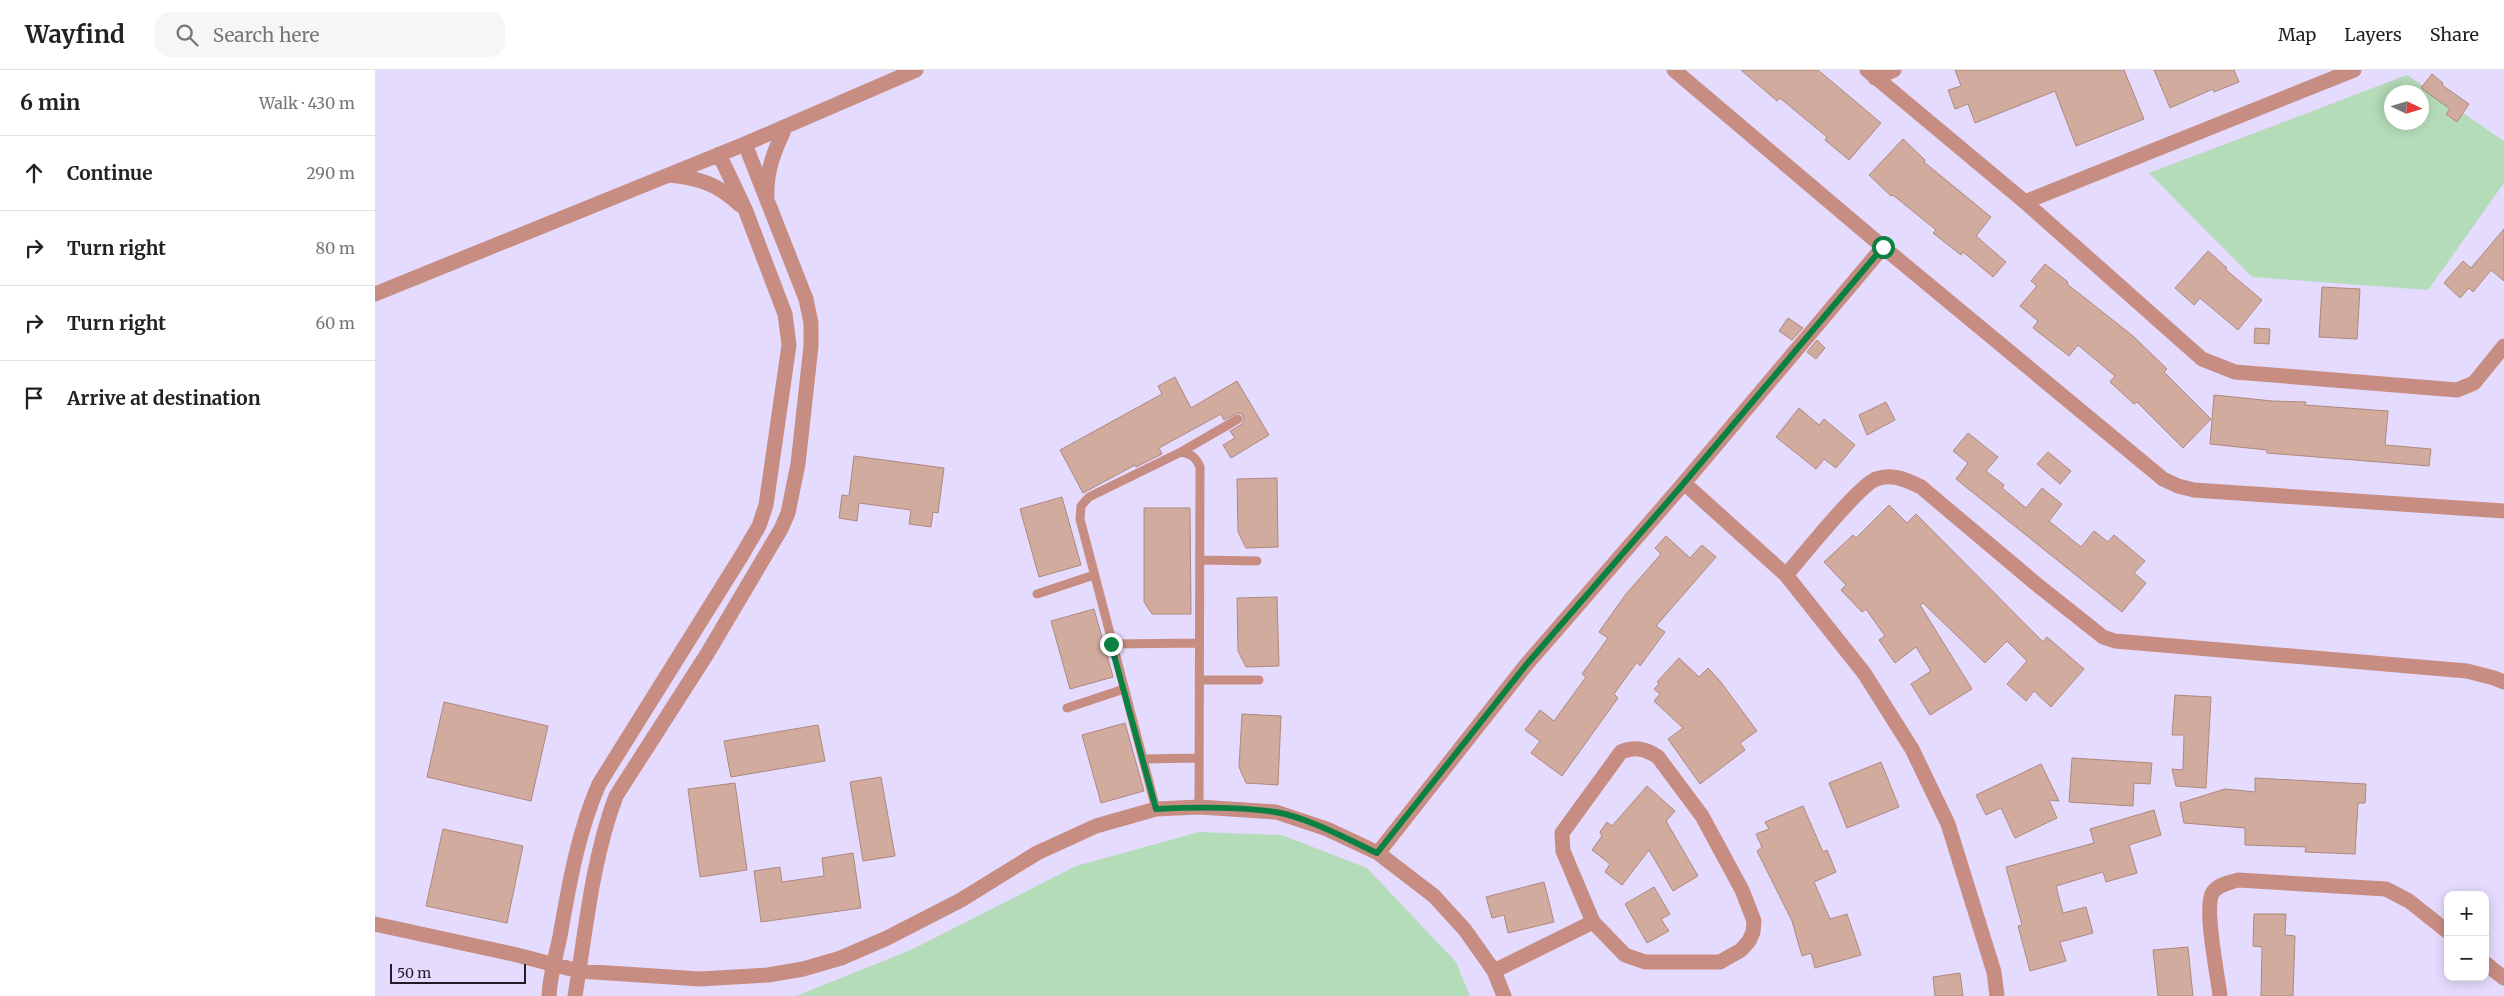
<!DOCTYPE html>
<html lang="en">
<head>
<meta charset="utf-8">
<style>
	:root { --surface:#fff; --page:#f6f6f6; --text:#222; --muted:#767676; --line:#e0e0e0 }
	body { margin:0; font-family:Merriweather,serif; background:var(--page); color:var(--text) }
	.controls { position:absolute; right:15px; bottom:15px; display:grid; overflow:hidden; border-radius:10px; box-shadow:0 2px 12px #0003 }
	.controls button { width:45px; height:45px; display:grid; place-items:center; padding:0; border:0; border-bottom:1px solid var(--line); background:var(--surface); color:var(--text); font:25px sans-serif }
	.compass { position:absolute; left:2009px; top:15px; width:45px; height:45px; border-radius:50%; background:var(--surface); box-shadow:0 2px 12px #0003; rotate:94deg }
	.scale { position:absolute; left:15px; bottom:12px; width:136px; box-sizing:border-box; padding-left:5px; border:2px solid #201c28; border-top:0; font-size:14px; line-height:18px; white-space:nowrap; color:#201c28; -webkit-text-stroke:4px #e5dbfe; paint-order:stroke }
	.stop { position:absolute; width:15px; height:15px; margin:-11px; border:4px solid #0b8043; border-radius:50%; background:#fff }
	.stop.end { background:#0b8043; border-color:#fff; box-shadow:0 1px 5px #0008 }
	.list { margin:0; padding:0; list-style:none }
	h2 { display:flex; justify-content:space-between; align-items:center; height:65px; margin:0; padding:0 20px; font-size:21px }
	h2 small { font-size:16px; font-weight:400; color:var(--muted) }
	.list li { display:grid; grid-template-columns:32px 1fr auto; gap:15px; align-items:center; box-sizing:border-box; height:75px; padding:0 20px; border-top:1px solid var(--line) }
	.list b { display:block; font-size:19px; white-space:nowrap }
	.list em { font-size:16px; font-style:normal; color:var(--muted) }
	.icon { flex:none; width:28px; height:28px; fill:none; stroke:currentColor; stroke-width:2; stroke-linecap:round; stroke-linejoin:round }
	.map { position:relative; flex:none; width:2129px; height:926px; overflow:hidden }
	header { display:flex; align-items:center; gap:30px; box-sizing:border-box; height:70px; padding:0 25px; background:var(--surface); border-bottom:1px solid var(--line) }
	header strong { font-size:24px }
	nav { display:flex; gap:28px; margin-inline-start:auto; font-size:18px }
	.search { width:350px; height:45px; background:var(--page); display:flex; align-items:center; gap:12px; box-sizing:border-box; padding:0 18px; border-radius:15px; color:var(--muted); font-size:19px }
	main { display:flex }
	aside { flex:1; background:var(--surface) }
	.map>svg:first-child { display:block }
	.green { fill:#b4dcb9; fill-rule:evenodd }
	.building { fill:#d2ab9f; stroke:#ae887d }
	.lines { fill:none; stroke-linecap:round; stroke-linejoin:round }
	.lane { stroke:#c78d82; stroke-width:9 }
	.street { stroke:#c78d82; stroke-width:15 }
	.route { stroke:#0b8043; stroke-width:6 }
</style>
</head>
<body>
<header>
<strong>Wayfind</strong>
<div class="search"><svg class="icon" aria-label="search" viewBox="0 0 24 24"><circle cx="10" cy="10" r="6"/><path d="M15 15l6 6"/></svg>Search here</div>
<nav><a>Map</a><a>Layers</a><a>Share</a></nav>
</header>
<main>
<aside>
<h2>6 min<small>Walk · 430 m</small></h2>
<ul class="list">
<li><svg class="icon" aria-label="ahead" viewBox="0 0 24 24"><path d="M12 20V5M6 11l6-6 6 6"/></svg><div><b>Continue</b></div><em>290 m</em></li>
<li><svg class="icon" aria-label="right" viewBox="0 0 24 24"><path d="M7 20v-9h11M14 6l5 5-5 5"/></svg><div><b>Turn right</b></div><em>80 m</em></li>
<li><svg class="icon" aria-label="right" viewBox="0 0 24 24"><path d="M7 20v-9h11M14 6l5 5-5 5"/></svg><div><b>Turn right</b></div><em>60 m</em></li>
<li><svg class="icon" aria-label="arrive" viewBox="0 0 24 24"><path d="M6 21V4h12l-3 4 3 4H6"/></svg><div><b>Arrive at destination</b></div></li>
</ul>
</aside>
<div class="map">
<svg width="2129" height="926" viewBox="0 0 2129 926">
	<rect width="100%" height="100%" fill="#e5dbfe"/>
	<path class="green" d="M2032,5L2129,71V113L2053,220L1877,207L1774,103ZM2016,22H2046V52H2016Z
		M824,762L907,765L992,798L1081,892L1095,926H421L538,879L701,796Z"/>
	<path class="building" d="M1366,0H1443L1506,53L1474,90L1450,70L1452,67L1405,28L1402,31Z
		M1580,0H1749L1769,49L1701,76L1680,21L1600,53L1593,34L1580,39L1573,20L1586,16Z
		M1779,0H1859L1864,12L1839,22L1838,19L1795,38Z
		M2057,4L2068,13L2067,15L2094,34L2082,52L2071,44L2075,39L2046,18Z
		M1528,69L1550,90L1549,92L1616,147L1601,166L1631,192L1618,207L1588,182L1586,185L1558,163L1561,160L1518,125L1516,126L1494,105Z
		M2129,159V211L2116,200L2098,222L2094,218L2085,228L2069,213L2088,191L2096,198Z
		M1833,181L1852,198L1850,199L1887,230L1863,260L1825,228L1819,235L1800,218Z
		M1670,194L1693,212L1692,214L1758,266L1792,299L1789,302L1836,349L1808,378L1762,332L1759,334L1735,312L1740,306L1703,275L1694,286L1658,258L1663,251L1645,236L1662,216L1656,211Z
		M1947,217L1985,219L1982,269L1944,267Z
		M1413,248L1428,258L1417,270L1404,261Z
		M1880,258L1895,259L1894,274L1879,273Z
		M1442,270L1450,278L1441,289L1432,282Z
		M800,307L816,338L862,311L894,365L856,388L848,375L860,368L855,361L867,354L869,349L867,344L863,343L849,350L846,344L784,378L787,384L761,397L760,395L708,423L685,380L787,324L783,316Z
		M1839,325L1897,331L1931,332L1930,335L2013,341L2010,375L2056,379L2054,396L1892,383V380L1835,374Z
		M1511,332L1520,350L1492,365L1484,345Z
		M1424,338L1444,355L1449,349L1480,375L1461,398L1449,389L1441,399L1401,367Z
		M1593,363L1623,387L1611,401L1629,415L1627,418L1651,438L1667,418L1687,434L1674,451L1706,477L1719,461L1733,472L1739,465L1770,491L1759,503L1771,513L1747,542L1581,409L1593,393L1578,381Z
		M1673,382L1696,401L1685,414L1662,394Z
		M479,386L569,398L563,443L558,442L556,457L534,454L536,440L484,433L482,451L464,448L467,425L474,426Z
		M902,408L903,477L871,478L863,462L862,409Z
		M687,427L706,495L664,507L645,439Z
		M1514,435L1532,453L1541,444L1668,572L1672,567L1709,599L1676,637L1659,621L1651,631L1632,614L1652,591L1632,571L1610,593L1548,533L1545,535L1597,619L1555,645L1536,614L1556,601L1541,577L1520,593L1504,570L1510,566L1491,539L1487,542L1466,520L1471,515L1449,492L1478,465L1481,468Z
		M769,438H815L816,544H777L769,532Z
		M1291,466L1315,488L1327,475L1341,487L1281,556L1290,562L1265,596L1262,592L1239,624L1243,628L1187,706L1156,683L1165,671L1150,660L1165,640L1179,651L1211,607L1207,604L1233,568L1224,562L1251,524L1286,484L1280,478Z
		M902,527L904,596L871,597L863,581L862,528Z
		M719,539L738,607L695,619L676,551Z
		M1304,588L1324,607L1333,598L1345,611L1382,661L1365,673L1370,680L1325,714L1293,669L1308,658L1279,631L1285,624L1279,619L1284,614L1282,612Z
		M1800,625L1836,627L1831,718L1801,716L1797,699L1808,700L1809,665H1797Z
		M69,632L173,656L156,731L52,707Z
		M867,644L906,646L903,715L871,713L864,697Z
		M750,653L769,721L726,733L707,665Z
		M443,655L450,691L356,707L349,671Z
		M1697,688L1777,693L1775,714L1759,713L1758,736L1694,732Z
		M1506,692L1524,737L1472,758L1454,713Z
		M1666,694L1684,731L1674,730L1682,748L1640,768L1626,738L1611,745L1601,725Z
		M506,707L520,786L488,791L475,712Z
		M1880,708L1991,714L1990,733H1983L1980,784L1930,782L1931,777L1870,775V758L1809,753L1805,733L1850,719L1880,722Z
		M360,713L372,800L325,807L313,719Z
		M1272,716L1300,741L1291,751L1323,806L1298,821L1274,780L1247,815L1230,802L1235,794L1217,780L1227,766L1225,762L1232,752L1237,756Z
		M1428,736L1448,782L1452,780L1461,802L1439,812L1455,849L1472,844L1486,885L1440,898L1436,883L1427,886L1417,851L1382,781L1387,777L1381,764L1394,759L1390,752Z
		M1779,740L1786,765L1754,775L1762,803L1731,812L1728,802L1681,816L1688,843L1711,837L1718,863L1685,872L1691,891L1655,901L1643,856L1647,855L1631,797L1719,773L1715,759Z
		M68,759L148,776L132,853L51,836Z
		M478,783L486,838L386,852L379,801L405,797L407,812L449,806L447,788Z
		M1169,812L1179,852L1133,863L1129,845L1117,848L1111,827Z
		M1279,817L1295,844L1286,849L1294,861L1272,873L1250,834Z
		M1879,844H1911L1910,865L1920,866L1918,926H1886L1887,877L1878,876Z
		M1813,877L1818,926H1783L1778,880Z
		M1585,903L1588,926H1560L1558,907Z"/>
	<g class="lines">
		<path class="lane" d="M806,382L863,349
			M825,490L882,491
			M662,524L719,505
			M737,574L824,573
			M824,610H884
			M692,638L749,619
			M769,689L823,688
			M781,739L705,449L706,436L714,427L806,382C816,384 821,387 825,397L824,737"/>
		<path class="street" d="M1299,0L1508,177L1788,409L1803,416L1819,420L2129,441
			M1492,0L1650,132L1827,289L1860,302L2082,320L2099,313L2129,276
			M1500,8L1519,0
			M294,105C324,108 343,114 365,135
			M392,126C391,100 400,79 411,56
			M1650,132L1979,0
			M0,224L370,74L541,0
			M1309,413L1411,505L1489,603L1537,679L1573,754L1619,902L1622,926
			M1411,505C1427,487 1483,416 1501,409C1517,403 1532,410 1546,417L1660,513L1728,567L1740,571L2092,601L2119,608L2129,612
			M1003,783L1151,595L1309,413L1508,177
			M0,854L138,884L204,901L325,909L393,905L428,899L466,888L512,868L586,830L662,783L721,756L781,739L824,737L901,742L952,759L1003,783L1059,826L1090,860L1119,901L1129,926
			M2110,893L2129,908
			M1119,901L1218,852L1188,781L1187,763L1246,682C1260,676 1271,679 1283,687L1327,746L1367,820L1379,851L1378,862L1374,871L1366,880L1345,892H1270L1250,885L1218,852
			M174,926C175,905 181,886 185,866C194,815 203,762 224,714L367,485L384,456L391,435L414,275L410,244L370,139L344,84
			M200,926C211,859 217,790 241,726L332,584L406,459L413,443L423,394L436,276V253L431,229L370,74
			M1845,926C1843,906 1828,836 1838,822C1844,814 1854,813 1863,810L2011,819L2034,831L2073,862"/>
	</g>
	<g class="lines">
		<path class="route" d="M736,574L781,739C820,737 861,736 900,742C932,747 972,769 1002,783L1151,595L1309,413L1508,177"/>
	</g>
</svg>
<div class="controls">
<button>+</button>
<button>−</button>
</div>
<svg class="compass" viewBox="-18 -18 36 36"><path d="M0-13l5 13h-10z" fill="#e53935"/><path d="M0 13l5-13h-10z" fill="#767676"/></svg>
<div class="scale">50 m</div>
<div class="stop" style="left:1508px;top:177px"></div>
<div class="stop end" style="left:736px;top:574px"></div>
</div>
</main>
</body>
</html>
